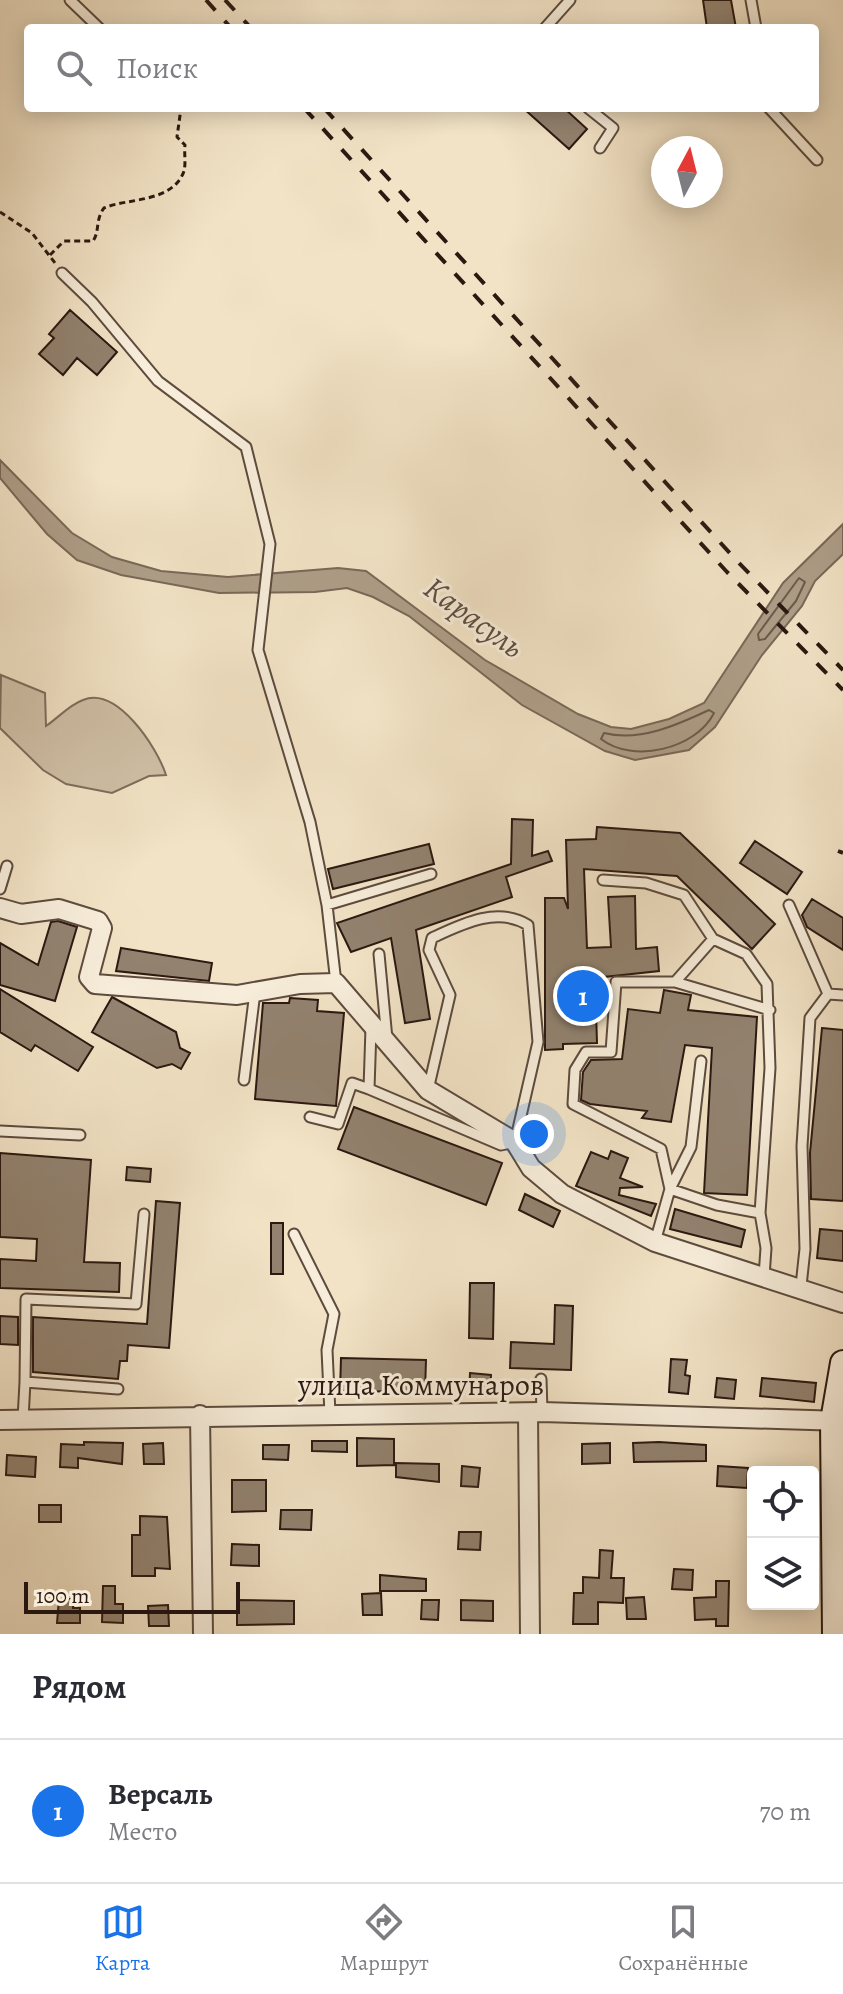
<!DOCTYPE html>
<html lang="ru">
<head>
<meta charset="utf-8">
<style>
	:root { --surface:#fff; --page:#f2f2f3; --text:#2b2b33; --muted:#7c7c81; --line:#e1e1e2; --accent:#1a73e8 }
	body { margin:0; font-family:Alegreya,serif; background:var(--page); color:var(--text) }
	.controls { position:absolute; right:24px; bottom:24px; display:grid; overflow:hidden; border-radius:8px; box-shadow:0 4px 20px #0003 }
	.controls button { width:72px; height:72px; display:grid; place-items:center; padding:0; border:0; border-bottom:2px solid var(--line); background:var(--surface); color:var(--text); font:40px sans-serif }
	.compass { position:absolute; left:651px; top:136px; width:72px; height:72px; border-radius:50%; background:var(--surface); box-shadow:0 4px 20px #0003; rotate:7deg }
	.scale { position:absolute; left:24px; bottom:20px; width:216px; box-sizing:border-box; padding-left:8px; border:4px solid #2b1811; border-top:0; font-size:22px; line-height:28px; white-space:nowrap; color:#2b1811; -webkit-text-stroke:6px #f7edda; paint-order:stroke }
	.you { position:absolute; left:534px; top:1134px; width:28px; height:28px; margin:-20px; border:6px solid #fff; border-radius:50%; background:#1a73e8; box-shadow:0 0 0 12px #1a73e833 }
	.badge { display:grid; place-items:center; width:52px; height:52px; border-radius:50%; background:var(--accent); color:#fff; font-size:26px; font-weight:700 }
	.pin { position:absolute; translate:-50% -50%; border:4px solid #fff; box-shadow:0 2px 8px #0006 }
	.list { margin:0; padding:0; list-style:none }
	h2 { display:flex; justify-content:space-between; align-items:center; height:104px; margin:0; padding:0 32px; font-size:34px }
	h2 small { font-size:26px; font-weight:400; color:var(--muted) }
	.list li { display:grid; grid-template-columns:52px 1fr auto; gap:24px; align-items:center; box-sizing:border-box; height:144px; padding:0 32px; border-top:2px solid var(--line) }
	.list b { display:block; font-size:30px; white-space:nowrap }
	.list p { margin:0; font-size:26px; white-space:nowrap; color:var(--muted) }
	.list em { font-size:26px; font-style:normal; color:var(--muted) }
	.icon { flex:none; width:44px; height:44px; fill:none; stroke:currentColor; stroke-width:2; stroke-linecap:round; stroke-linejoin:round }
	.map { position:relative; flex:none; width:843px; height:1634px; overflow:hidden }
	.search { position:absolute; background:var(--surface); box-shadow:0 4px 20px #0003; left:24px; right:24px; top:24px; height:88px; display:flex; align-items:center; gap:20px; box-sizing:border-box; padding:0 28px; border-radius:8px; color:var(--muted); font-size:30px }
	.sheet { height:248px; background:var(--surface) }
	nav { display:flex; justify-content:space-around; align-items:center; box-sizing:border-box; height:112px; border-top:2px solid var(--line); background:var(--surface); font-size:22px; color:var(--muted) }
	nav a { display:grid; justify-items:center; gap:4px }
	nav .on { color:var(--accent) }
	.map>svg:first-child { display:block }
	.green { fill:#d0c0a7; stroke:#7e6c5c; stroke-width:2 }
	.water { fill:#ae9e88; stroke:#7a6858; stroke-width:2 }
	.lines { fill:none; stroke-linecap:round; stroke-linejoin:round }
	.shore { stroke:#6c5b4c; stroke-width:2 }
	.building { fill:#92826f; stroke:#2b1811; stroke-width:2 }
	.lane-casing { stroke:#5d4b3e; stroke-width:13 }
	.street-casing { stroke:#5d4b3e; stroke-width:22 }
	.secondary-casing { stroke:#2b1811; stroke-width:28 }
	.path { stroke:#2b1811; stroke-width:3; stroke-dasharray:6 4; stroke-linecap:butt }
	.lane { stroke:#f7edda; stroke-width:9 }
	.street { stroke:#f7edda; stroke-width:18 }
	.secondary { stroke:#f7edda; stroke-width:24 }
	.rail { stroke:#2b1811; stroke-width:4; stroke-dasharray:14 14; stroke-linecap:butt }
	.labels { text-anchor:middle; stroke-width:6; stroke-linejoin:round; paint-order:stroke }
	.street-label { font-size:30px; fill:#2b1811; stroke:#f7edda }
	.water-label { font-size:32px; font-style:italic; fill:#5f4e41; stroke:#f7edda }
</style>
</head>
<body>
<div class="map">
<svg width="843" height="1634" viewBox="0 0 843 1634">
	<rect width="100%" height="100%" fill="#f2e3c6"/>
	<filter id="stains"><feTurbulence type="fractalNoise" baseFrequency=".0025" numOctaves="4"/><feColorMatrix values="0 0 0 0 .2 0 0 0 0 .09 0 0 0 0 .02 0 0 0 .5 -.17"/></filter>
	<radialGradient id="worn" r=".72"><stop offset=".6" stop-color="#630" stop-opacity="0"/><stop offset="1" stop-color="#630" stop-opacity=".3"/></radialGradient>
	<path class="green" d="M1,675L45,693L46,726C58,718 69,705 83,700C117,686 157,747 166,775L149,776L112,793L66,784L43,770L0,728Z"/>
	<path class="water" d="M0,460L72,533L112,557L161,571L228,577L338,568L366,571L485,660L578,714L611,727L631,729L669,719L704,703L783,583L843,524V554L815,581L802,606L762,655L715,727L689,750L635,760L605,751L522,705L409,616L373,597L347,588L315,592L219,593L121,575L77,560L47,534L0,478Z"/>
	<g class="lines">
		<path class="shore" d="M799,578L805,582L796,601L765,639L759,640L758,634Z
			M709,710L714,713C696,749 633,764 601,739L604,733C640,742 677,725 709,710Z"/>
	</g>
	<path class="building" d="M703,0H731L736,28H707Z
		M523,108H564L587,129L569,149Z
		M70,310L117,352L97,375L77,358L63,375L39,354L54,338L49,334Z
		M512,819L533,820L532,856L548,851L552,861L506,877L512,897L416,930L430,1019L405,1023L391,938L351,952L337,923L511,864Z
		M597,827L680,833L775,924L752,949L677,876L584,869L587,948L611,947L608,897L635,896L636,949L657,947L659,971L595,978L597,1043L563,1044V1049L545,1050V898H564L568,909L566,840L596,839Z
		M755,841L802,872L787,894L740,863Z
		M429,844L434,864L333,889L328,869Z
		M812,899L843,918V950L807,927L802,915Z
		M58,921L77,927L55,1001L0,985V943L38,965L51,922Z
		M121,948L212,963L209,981L116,971Z
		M0,989L93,1047L78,1071L35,1045L31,1051L0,1032Z
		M664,990L691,995L688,1010L757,1017L747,1195L704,1193L712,1048L685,1045L671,1122L642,1118L647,1111L590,1104L581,1100L583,1072L591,1060L622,1059L628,1009L660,1013Z
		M112,997L176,1032L180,1048L190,1053L181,1069L172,1064L157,1068L92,1032Z
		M290,998L318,1000L317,1011L344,1013L336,1106L255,1099L263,1003H289Z
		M822,1028L843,1030V1201L811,1199L810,1153Z
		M354,1107L502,1163L486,1205L338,1149Z
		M611,1151L628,1158L620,1178L643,1187L620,1188L619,1195L656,1204L651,1216L576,1186L591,1152L608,1159Z
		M0,1153L91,1160L84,1262L120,1263L119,1292L0,1288V1259L36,1261L37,1239L0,1237Z
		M127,1167L151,1169L150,1182L126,1180Z
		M525,1194L560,1211L553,1227L519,1210Z
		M156,1201L180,1203L169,1348L128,1345L127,1361H120L118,1379L33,1372V1317L147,1324Z
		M675,1209L745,1230L741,1247L670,1229Z
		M271,1223H283V1274H271Z
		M820,1229L843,1231V1261L817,1258Z
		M470,1283H494L493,1339L469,1338Z
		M555,1305L573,1306L571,1370L510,1368L511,1342L554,1344Z
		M0,1316L18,1317V1345L0,1344Z
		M341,1358L426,1360L425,1392L340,1391Z
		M671,1359L687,1360L685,1375L690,1376L688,1394L669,1392Z
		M470,1373L491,1375L490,1396L469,1395Z
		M717,1378L736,1380L734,1399L715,1397Z
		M762,1378L816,1383L814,1402L760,1396Z
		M357,1438L394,1439V1465L357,1466Z
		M312,1441H347V1452L312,1451Z
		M84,1442L123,1443L122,1464L78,1458V1468L60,1467L61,1444L84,1445Z
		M659,1442L706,1445V1461L634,1462L633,1443Z
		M163,1443L164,1464H144L143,1444Z
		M610,1443V1463L582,1464V1444Z
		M263,1445H289L288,1460L263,1459Z
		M7,1455L36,1457L35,1477L6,1475Z
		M396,1463L439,1464V1482L396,1477Z
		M462,1466L480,1468L478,1487L461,1486Z
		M718,1466L748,1468L747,1488L717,1486Z
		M232,1480H266V1511L232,1512Z
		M39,1505H61V1522H39Z
		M281,1510H312L311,1530L280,1529Z
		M140,1516L167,1517L170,1569L155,1568V1576H132V1535H140Z
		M459,1532H481L480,1550L458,1549Z
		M232,1544L259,1545V1566L231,1565Z
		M600,1550L613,1551L611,1578H624L623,1603L598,1602V1624H573L574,1593H583V1577L599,1578Z
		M674,1569L693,1570L692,1590L672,1589Z
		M380,1575L426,1579V1591H380Z
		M716,1581H729L728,1626H716V1619L695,1620L694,1598L716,1597Z
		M103,1586H115V1604H123V1623L102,1622Z
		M381,1593L382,1615H363L362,1594Z
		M644,1597L646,1619H627L626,1598Z
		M59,1599H73V1608H80V1623H57Z
		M237,1600L294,1601V1624L237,1625Z
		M422,1600H439L438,1620L421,1619Z
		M461,1600L493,1601V1621L461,1620Z
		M168,1605L169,1626H149L148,1606Z"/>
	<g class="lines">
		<defs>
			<path id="lane" d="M70,0L99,28
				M751,0L756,28
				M545,28L570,0
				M588,108L613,128L600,148
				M769,108L817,160
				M62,273L92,302L158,381L246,447L270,544L258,650L310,822L327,905L336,983
				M603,880L646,883L684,895L713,939L675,982H616L611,1052H586L575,1070L573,1104L661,1149L670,1189L655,1242
				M0,889L7,866
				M327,905L431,874
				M789,905L828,994L810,1018L802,1146L805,1249L801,1286
				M713,939L746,954L767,984L770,1068L760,1213L766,1248L764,1277
				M379,954L387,1039
				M675,982L770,1010
				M828,994L843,995
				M371,1028L369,1089L501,1145L515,1142L538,1042L528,925C497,906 462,924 432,938L429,950L450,995L428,1090
				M701,1061L691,1147L670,1189L717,1205L760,1213
				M244,1080L255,992
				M310,1117L338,1124L352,1083L369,1089
				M0,1131L80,1135
				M294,1234L334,1314L327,1350L330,1414
				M541,1379L542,1412
				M25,1382L26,1299L136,1304L144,1214
				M23,1419L25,1382L118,1389"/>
			<path id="street" d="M0,908L21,914L59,909L98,921L102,928L89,977L95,984L237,995L300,984L336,983L428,1090L515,1142L531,1168L562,1194L655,1242L843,1303
				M528,1413L530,1634
				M200,1415L203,1634
				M0,1420L542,1412L843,1421"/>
			<path id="secondary" d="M835,1634L833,1421L843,1363"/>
		</defs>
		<use href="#lane" class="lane-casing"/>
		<use href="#street" class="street-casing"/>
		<use href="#secondary" class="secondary-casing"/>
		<path class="path" d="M0,212L32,233L55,263
			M50,255L64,241H93C100,231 95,220 104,208C127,198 173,203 184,171C186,164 184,152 185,145L177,137L181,108"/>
		<use href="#lane" class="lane"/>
		<use href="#street" class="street"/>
		<use href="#secondary" class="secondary"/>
		<path class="rail" d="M206,0L231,28
			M225,0L251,28
			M304,108L727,572L843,690
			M324,108L738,562L843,670
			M838,851L843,853"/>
	</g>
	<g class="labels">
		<g class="street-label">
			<text x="421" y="1395">улица Коммунаров</text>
		</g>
		<g class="water-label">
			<text transform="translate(474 617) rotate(36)" y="11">Карасуль</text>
		</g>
	</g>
	<rect width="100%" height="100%" filter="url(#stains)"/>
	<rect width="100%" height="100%" fill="url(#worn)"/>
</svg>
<div class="controls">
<button><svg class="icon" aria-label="locate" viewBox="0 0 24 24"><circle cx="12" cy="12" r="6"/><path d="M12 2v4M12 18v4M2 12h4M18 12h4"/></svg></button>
<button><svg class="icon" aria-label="layers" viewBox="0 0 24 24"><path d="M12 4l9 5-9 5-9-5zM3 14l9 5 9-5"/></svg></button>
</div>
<svg class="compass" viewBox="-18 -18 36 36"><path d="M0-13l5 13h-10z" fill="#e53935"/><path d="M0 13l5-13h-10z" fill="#7c7c81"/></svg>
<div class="scale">100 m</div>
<div class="you"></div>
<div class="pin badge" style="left:583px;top:996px">1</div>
<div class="search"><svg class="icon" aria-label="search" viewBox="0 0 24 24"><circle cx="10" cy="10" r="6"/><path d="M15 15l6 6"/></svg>Поиск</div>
</div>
<section class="sheet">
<h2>Рядом<small></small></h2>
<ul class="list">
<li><span class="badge">1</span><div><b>Версаль</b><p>Место</p></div><em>70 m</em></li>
</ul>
</section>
<nav>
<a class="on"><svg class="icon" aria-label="map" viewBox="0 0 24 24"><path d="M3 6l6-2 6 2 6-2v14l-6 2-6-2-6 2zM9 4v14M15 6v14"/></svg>Карта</a>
<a><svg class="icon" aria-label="directions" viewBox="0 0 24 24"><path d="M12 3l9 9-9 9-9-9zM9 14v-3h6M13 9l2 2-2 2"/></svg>Маршрут</a>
<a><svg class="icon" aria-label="saved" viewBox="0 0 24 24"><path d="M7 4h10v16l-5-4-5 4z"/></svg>Сохранённые</a>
</nav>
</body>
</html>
